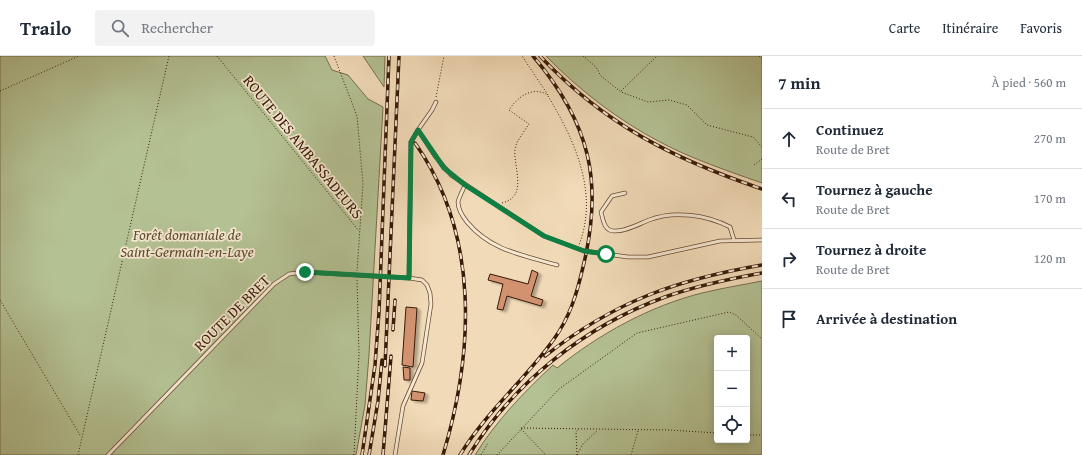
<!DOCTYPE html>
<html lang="fr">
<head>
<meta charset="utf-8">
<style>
	:root { --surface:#fff; --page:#f2f2f3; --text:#1f2937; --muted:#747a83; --line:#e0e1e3 }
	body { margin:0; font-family:"Gentium Book Plus",serif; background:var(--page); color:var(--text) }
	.controls { position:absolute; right:12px; bottom:12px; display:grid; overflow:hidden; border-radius:4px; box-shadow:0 2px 10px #0003 }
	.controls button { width:36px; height:36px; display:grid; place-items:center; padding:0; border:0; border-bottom:1px solid var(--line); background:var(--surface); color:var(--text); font:20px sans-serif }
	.stop { position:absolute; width:12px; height:12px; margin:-9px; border:3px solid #0b8043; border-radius:50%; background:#fff }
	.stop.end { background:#0b8043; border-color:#fff; box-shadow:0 1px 4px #0008 }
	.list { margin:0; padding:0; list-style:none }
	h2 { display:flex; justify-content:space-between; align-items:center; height:52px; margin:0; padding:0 16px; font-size:17px }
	h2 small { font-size:13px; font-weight:400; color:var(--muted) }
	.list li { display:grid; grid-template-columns:26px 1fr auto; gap:12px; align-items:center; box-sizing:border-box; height:60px; padding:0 16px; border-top:1px solid var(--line) }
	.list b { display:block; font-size:15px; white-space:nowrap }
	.list p { margin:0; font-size:13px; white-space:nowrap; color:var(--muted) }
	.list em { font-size:13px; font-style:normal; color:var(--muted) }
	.icon { flex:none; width:22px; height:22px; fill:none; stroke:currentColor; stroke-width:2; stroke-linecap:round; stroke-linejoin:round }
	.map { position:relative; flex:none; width:762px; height:399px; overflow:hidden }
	header { display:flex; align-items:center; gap:24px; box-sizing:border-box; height:56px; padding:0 20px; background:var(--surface); border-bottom:1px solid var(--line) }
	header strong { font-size:19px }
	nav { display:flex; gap:22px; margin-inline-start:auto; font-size:14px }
	.search { width:280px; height:36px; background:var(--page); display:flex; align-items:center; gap:10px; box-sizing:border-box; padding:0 14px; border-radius:4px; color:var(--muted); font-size:15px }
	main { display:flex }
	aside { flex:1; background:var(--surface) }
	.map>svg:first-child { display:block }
	.green { fill:#b4c193; stroke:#766e4d; fill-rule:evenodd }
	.building { fill:#d2926f; stroke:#371a07; filter:url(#shadow) }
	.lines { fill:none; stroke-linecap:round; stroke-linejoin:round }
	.lane-casing { stroke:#664a33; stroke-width:4.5 }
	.path { stroke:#371a07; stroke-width:1; stroke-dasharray:1 2; stroke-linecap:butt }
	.lane { stroke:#f6e7d0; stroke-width:3 }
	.rail-casing { stroke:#371a07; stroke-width:3.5 }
	.rail { stroke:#f6e7d0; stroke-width:2; stroke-dasharray:6; stroke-linecap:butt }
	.lane-bridge-casing { stroke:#664a33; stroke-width:4.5; stroke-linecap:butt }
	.lane-bridge { stroke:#f6e7d0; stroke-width:3 }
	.route { stroke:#0b8043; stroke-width:5 }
	.labels { text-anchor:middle; stroke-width:3.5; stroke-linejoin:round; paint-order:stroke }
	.street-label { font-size:15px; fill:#371a07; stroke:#f6e7d0 }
	.park-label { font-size:15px; font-style:italic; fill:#5c4c31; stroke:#f6e7d0 }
</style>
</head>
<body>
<header>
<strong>Trailo</strong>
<div class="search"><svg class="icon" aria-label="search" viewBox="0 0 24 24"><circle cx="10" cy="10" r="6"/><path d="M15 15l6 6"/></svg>Rechercher</div>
<nav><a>Carte</a><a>Itinéraire</a><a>Favoris</a></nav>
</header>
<main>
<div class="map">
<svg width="762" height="399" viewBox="0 0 762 399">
	<defs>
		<filter id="shadow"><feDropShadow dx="3.5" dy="2" stdDeviation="1" flood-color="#0004"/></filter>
	</defs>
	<rect width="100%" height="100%" fill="#f1dab7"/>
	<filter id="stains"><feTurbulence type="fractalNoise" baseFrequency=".005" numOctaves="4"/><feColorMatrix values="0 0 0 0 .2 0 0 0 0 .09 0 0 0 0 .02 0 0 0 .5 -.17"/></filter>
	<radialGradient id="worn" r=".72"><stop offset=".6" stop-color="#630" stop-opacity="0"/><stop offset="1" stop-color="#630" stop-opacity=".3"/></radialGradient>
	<path class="green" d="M0,0H325L332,14L348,19L368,43L383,51L369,299L365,349L356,399H0Z
		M363,0H385L384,31Z
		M546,0H762V127C728,115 692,103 660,86C618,64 579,34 546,0Z
		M762,225V399H475C496,365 524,336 553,309L557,312C599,278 650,250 702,237C722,232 742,229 762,225ZM717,282H747V384H717Z"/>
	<path class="building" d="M532,214L538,217L531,240L543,244L541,250L507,240L503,254L497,253L503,228L488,224L490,218L528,228Z
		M406,251L417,252L413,311L402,309Z
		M403,311L410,312V324H404Z
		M412,335L425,337L423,345L411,344Z"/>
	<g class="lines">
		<defs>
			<path id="lane" d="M418,74L432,54L436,46
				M465,129C463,134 459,141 458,146C458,153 463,161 467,166C491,195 523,199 557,209
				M625,137L612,140L601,156C603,163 604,175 614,175C625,176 639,168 649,164C674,154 707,159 730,171L734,184
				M108,399L274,228L289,218L305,216L373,220
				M395,399L403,350L422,307L431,248L430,237L427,229L422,224L409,222L411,86L418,74L435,100L451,119L544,180L584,195L628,201H648L720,185L762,184"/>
		</defs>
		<use href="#lane" class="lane-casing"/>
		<path class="path" d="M217,0L359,175
			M334,0L357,60L363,128L357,215
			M583,0L596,11L601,20L621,36L648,46L669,44L687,49L707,69L753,81L762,91
			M759,0L762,2
			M0,35L79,0
			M621,35L657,0
			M548,40C575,85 599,137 579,189
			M436,41L444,0
			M754,109L762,103
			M502,147C531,140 510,106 516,89C519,82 525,74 529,68L509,54C518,40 533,30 548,39L522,0
			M0,244L80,379
			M521,372L668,374L717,377
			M521,373L546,399
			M747,379H762
			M78,399L169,0
			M354,399L359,298L357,224
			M481,399L488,387
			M497,399L559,333L637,277L729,256L736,259L762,283
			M577,399L583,388L597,375
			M577,399L576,376L579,373
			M631,399L638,375"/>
		<use href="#lane" class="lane"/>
		<defs>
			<path id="rail" d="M540,0C605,69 674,103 762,133
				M415,87C480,179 474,296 443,399
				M393,274L395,244
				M545,300C615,245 676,224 762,209
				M385,310L399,0
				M362,399L375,309L379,256L389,0
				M369,399L378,345L382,304
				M383,399L391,300
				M460,399C486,356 525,324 554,283C570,261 577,237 583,211C604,126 590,67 533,0
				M469,399C513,327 585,270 665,241C696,230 729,223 762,217"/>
		</defs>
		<use href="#rail" class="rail-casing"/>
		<use href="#rail" class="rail"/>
		<defs>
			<path id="lane-bridge" d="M373,220L409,222"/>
		</defs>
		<use href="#lane-bridge" class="lane-bridge-casing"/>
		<use href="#lane-bridge" class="lane-bridge"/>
	</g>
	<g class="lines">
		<path class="route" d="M305,216L409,222L411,86L418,74L444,112L465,129L544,180L584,195L606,198"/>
	</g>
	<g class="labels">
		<g class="street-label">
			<text transform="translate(303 91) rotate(51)" y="5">ROUTE DES AMBASSADEURS</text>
			<text transform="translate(232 257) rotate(-45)" y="5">ROUTE DE BRET</text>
		</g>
		<g class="park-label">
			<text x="187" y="184">Forêt domaniale de<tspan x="187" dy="17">Saint-Germain-en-Laye</tspan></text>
		</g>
	</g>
	<rect width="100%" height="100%" filter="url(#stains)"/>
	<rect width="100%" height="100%" fill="url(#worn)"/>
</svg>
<div class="controls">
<button>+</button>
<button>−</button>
<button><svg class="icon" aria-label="locate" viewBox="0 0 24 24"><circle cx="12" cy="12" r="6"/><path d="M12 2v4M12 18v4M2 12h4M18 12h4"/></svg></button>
</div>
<div class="stop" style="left:606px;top:198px"></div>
<div class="stop end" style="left:305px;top:216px"></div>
</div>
<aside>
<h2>7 min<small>À pied · 560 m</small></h2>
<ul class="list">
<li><svg class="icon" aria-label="ahead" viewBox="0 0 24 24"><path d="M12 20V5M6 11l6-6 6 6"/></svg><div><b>Continuez</b><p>Route de Bret</p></div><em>270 m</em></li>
<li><svg class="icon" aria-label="left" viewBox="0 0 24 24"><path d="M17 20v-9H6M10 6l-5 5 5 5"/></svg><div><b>Tournez à gauche</b><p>Route de Bret</p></div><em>170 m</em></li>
<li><svg class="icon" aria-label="right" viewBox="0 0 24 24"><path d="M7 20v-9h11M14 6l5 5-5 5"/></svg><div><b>Tournez à droite</b><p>Route de Bret</p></div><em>120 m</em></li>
<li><svg class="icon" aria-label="arrive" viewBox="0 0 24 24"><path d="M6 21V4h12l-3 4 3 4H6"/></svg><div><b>Arrivée à destination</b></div></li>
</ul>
</aside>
</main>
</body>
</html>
